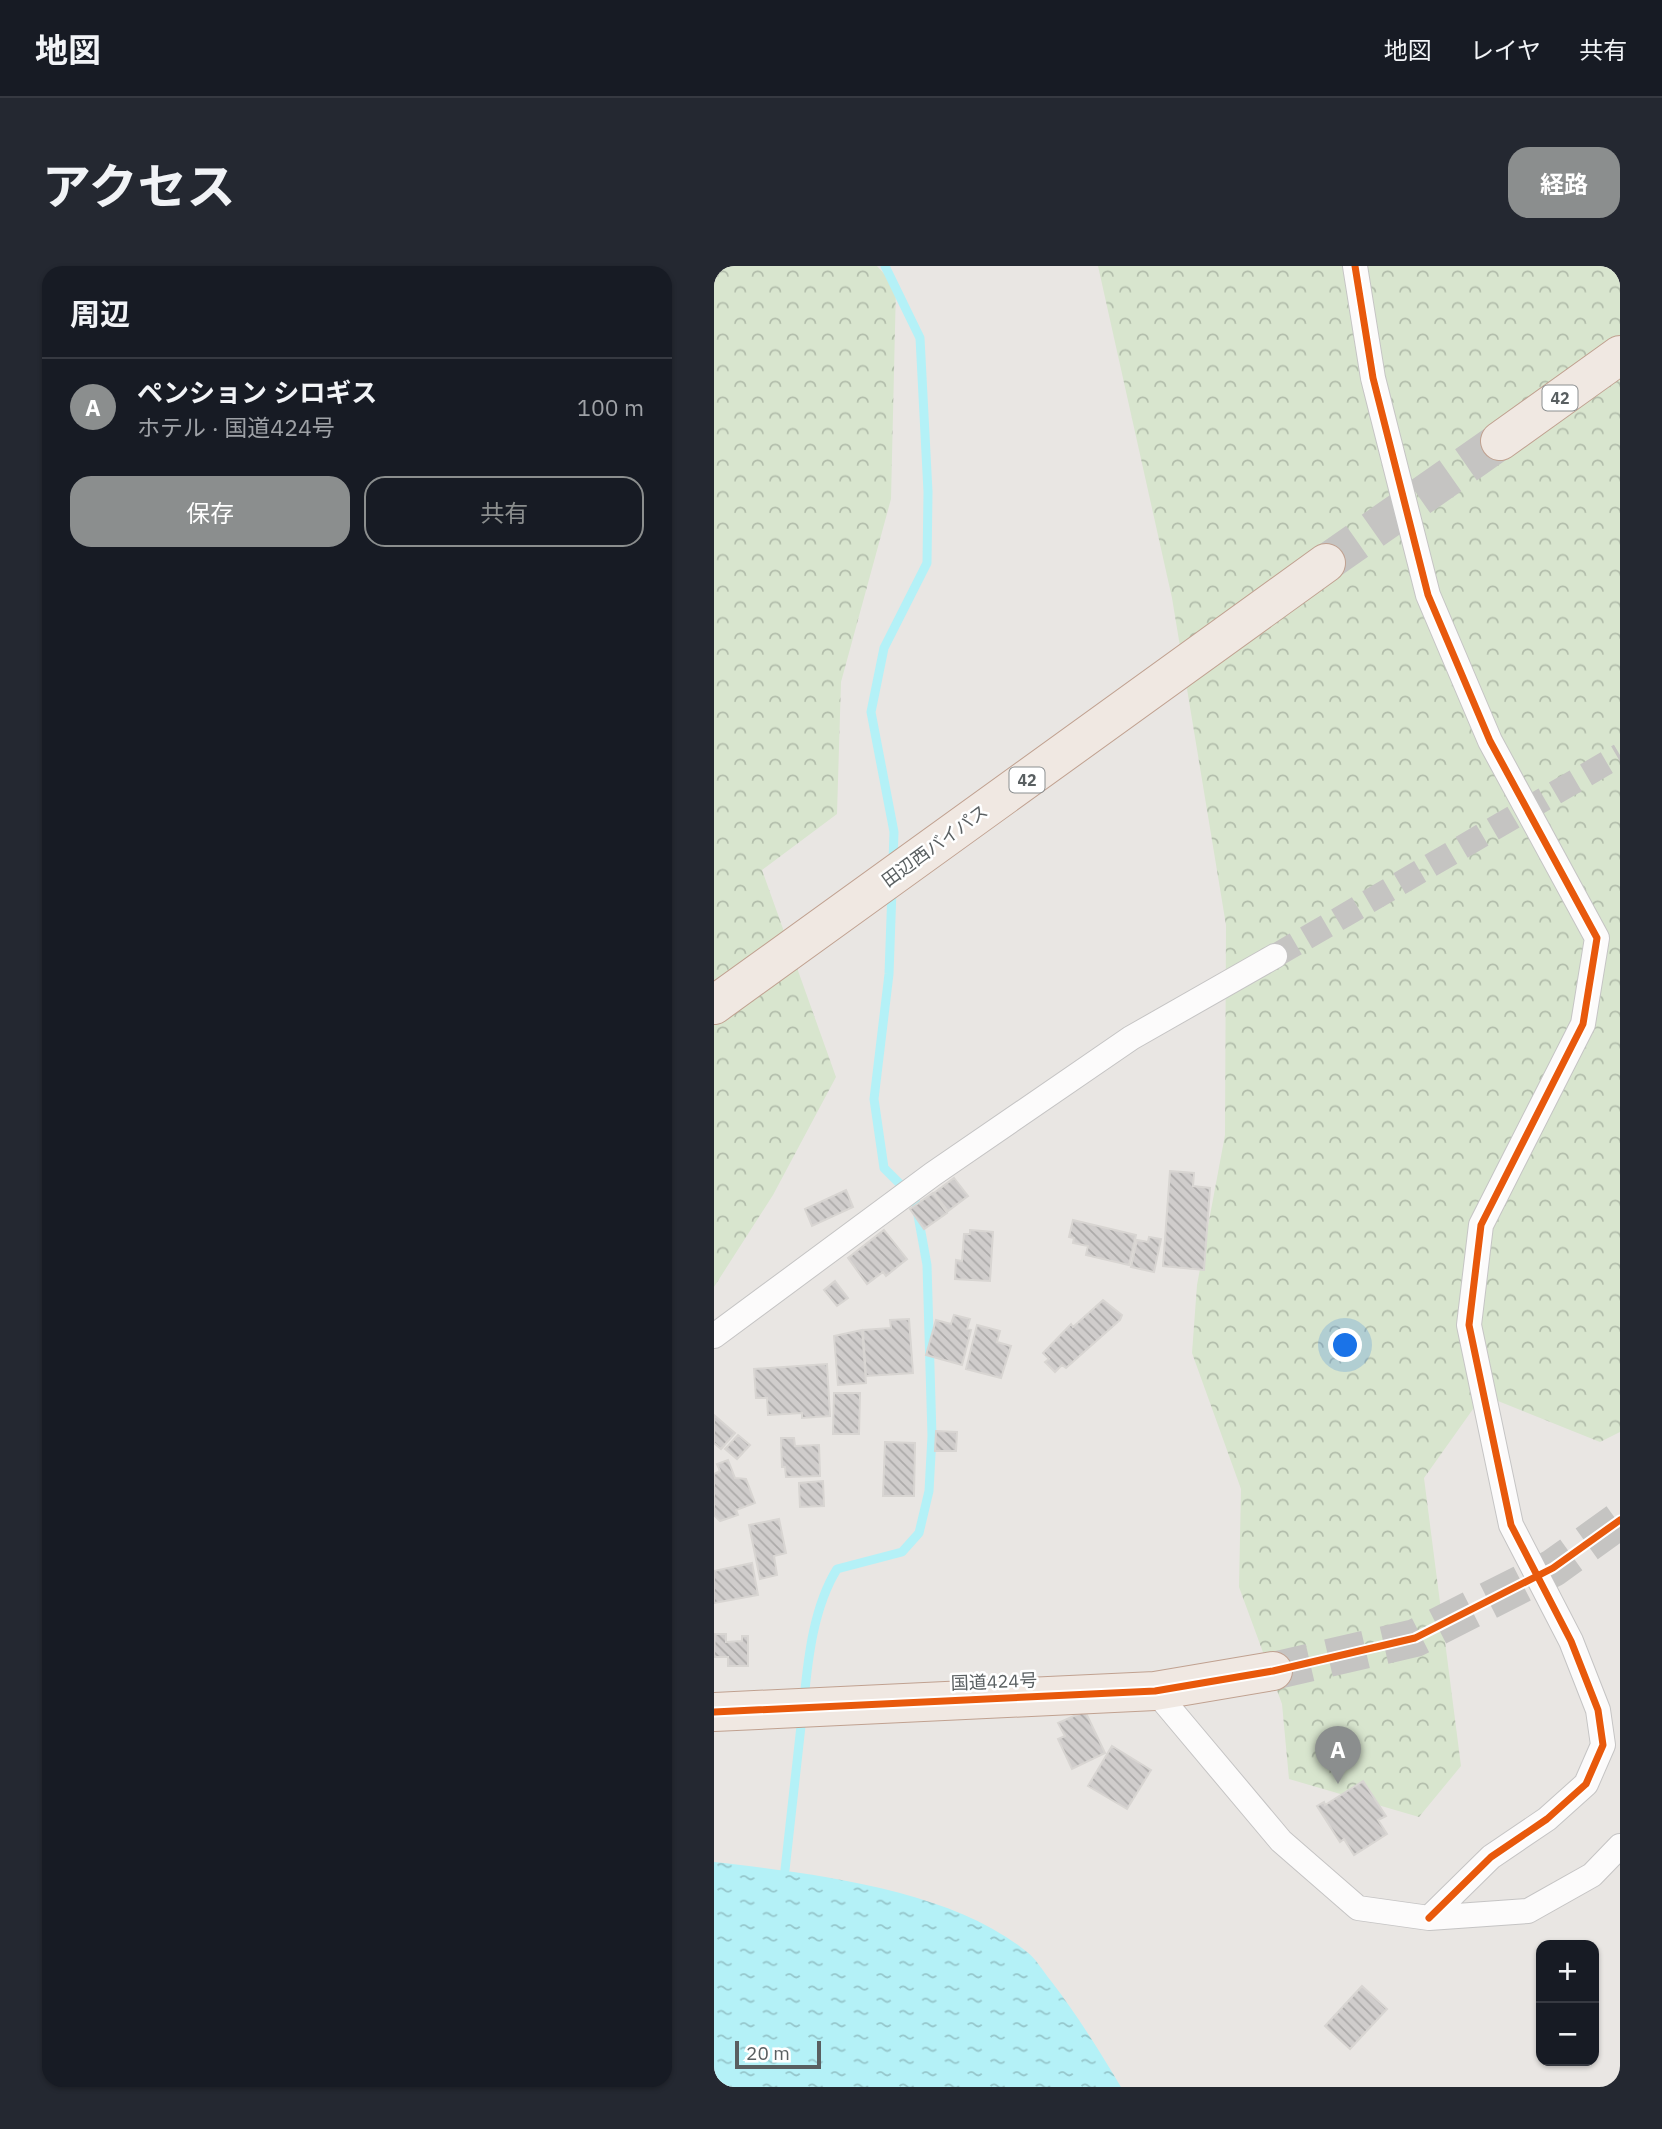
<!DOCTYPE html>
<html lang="ja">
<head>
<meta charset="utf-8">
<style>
	:root { --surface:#171b24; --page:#242831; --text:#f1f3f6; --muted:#9ea1a6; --line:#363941; --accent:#8b8e8e }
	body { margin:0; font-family:"IBM Plex Sans","Noto Sans JP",sans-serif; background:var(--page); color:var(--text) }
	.controls { position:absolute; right:21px; bottom:21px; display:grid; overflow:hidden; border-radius:14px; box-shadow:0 2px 5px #0004 }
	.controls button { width:63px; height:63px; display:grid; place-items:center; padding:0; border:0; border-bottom:2px solid var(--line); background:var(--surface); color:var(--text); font:35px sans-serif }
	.scale { position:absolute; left:21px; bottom:18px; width:86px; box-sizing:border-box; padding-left:7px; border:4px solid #595f61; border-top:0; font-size:19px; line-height:24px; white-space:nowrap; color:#595f61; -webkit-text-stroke:5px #fff; paint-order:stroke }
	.you { position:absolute; left:632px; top:1080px; width:24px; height:24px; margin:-18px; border:5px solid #fff; border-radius:50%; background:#1a73e8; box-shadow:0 0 0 10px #1a73e833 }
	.badge { display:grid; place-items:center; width:46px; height:46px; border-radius:50%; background:var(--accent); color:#fff; font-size:23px; font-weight:700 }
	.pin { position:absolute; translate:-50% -58px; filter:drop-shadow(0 2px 4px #0008) }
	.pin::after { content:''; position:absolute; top:37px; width:24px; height:21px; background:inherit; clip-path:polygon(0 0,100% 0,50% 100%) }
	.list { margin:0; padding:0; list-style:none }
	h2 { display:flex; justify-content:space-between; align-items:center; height:91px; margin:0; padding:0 28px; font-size:30px }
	h2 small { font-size:23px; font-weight:400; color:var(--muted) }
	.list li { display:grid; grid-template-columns:46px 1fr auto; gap:21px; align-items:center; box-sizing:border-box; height:98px; padding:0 28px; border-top:2px solid var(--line) }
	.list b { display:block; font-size:26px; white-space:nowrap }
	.list p { margin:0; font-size:23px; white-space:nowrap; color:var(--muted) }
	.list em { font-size:23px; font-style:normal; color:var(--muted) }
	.actions { display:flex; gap:14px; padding:21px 28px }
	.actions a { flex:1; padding:16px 0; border:2px solid var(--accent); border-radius:21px; text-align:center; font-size:24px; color:var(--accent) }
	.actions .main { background:var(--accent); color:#fff }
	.map { position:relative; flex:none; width:906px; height:1821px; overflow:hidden; border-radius:21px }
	header { display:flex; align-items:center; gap:42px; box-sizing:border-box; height:98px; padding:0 35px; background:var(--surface); border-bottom:2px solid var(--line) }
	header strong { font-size:33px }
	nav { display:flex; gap:38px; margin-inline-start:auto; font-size:24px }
	.intro { display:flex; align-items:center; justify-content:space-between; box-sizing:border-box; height:168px; padding:0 42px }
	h1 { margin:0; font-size:49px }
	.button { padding:18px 32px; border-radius:21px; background:var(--accent); color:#fff; font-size:24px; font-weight:700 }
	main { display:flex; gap:42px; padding:0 42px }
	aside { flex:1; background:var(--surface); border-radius:21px; box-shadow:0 2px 5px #0004 }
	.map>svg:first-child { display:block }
	.forest { fill:url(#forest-crowns) }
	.water { fill:url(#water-ripples) }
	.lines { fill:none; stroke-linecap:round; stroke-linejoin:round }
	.stream { stroke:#b4f1f7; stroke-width:9 }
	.building { fill:url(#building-back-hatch); stroke:#d8d5d2; stroke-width:2 }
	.minor-tunnel { stroke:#c5c4c2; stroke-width:24; stroke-dasharray:24 12; stroke-linecap:butt }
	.trunk-tunnel { stroke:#c5c4c2; stroke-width:38; stroke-dasharray:38 19; stroke-linecap:butt }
	.minor-casing { stroke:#c5c4c4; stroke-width:26 }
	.trunk-casing { stroke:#c0a190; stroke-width:40 }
	.minor { stroke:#fcfbfb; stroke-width:24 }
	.trunk { stroke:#f0e8e2; stroke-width:38 }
	.cycleway-casing { stroke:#fff; stroke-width:11 }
	.cycleway { stroke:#e8590c; stroke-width:7 }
	.labels { text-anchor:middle; stroke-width:5; stroke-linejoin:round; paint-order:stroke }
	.shield { fill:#fff; stroke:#8b8f90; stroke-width:2 }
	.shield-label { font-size:16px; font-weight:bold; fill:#595f61 }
	.street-label { font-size:18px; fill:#595f61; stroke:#fff }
</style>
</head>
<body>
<header>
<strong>地図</strong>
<nav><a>地図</a><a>レイヤ</a><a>共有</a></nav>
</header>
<div class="intro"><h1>アクセス</h1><a class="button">経路</a></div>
<main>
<aside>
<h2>周辺<small></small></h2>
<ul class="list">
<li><span class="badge">A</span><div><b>ペンション シロギス</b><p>ホテル · 国道424号</p></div><em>100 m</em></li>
</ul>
<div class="actions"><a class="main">保存</a><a>共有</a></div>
</aside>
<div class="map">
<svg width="906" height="1821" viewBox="0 0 906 1821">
	<defs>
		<pattern id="forest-crowns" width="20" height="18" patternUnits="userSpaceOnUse" patternTransform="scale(1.75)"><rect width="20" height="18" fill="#d8e5ce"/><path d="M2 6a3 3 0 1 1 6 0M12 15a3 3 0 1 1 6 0" fill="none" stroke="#b2bdab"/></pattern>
		<pattern id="water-ripples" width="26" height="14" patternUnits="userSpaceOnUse" patternTransform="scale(1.75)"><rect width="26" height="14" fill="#b4f1f7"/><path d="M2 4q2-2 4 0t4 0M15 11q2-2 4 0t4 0" fill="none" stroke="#95c6cb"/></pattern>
		<pattern id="building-back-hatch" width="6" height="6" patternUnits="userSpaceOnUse" patternTransform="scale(1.75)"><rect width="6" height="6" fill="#d0cdcc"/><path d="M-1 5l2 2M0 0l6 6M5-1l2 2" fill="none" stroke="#acaaa9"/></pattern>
	</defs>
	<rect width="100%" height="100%" fill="#e9e6e3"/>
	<path class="forest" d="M0,0H163L182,21L177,233L127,416L123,548L48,604L122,811L59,929L0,1021Z
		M384,0H906V1166L886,1176L769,1129L710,1212L747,1500L705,1551L575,1513L568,1438L525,1321L527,1223L478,1087L483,1019L511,869L512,659L458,332Z"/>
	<path class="water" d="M0,1596C97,1607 237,1623 313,1686C322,1693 329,1705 337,1715C363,1749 385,1784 407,1821H0Z"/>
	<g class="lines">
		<path class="stream" d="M171,0L206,72L214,226L213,297L170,382L157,446L180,566L179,596
			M90,1434C94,1391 100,1340 123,1303L188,1286L205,1267L215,1225L218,1170L213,999L201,933L170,902L160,833L175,708L178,624
			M71,1604L88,1451"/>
	</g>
	<path class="building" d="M456,905L480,907L479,920L496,922L490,1004L449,1000Z
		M240,912L254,930L234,945L220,927Z
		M132,924L139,941L98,960L91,943Z
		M219,927L233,947L210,963L196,943Z
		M359,954L422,969L415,999L372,989L374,980L359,977L360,972L355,971Z
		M170,964L193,993L172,1010L169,1006L153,1018L134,992Z
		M256,964L279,966L276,1015L241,1013L242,994L248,995L250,968H256Z
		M435,971L447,973L440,1006L417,1001L423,974L434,976Z
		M121,1015L134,1032L123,1040L110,1024Z
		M389,1034L408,1049L406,1054L352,1102L348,1099L341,1106L331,1096L335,1093L329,1087L357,1058L359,1061Z
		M240,1049L256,1053L253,1063L257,1064L248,1099L212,1089L222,1054L237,1058Z
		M195,1053L199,1107L152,1110L149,1064L177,1062L176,1054Z
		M263,1059L286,1065L283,1076L297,1080L287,1112L252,1103Z
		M148,1064L152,1117L124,1119L120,1070Z
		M113,1098L116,1150L88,1152V1147L54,1149L53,1132H42L40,1103Z
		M120,1127H146L145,1168H119Z
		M0,1149L21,1167L7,1183L0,1177Z
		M222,1165L243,1166L242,1185H221Z
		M24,1169L36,1179L23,1193L11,1183Z
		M67,1172H80L81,1180L105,1179L106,1210L72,1211L71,1201H68Z
		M171,1176L201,1177L200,1230H169Z
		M14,1194L21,1212L32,1213L41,1237L22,1244L24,1249L6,1255L0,1249V1208L6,1205L3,1198Z
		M109,1215L110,1240L86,1241L85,1217Z
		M65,1253L72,1287L60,1290L63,1309L46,1313L35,1259Z
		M38,1297L44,1329L0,1337V1305Z
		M1,1368H12V1376L28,1375V1370H34V1400H14V1391H0Z
		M371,1445L391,1487L358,1503L344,1473L351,1470L344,1457Z
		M398,1480L437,1504L413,1543L374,1520Z
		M649,1515L672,1550L664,1554L673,1568L640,1589L630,1573L626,1576L603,1540L610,1536L611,1539Z
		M648,1720L673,1743L636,1783L611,1760Z"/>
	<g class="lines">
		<path class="minor-tunnel" d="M561,690L906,489"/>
		<path class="trunk-tunnel" d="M612,297L786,175
			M559,1405L701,1372L839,1302L906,1254"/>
		<defs>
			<path id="minor" d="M641,0L659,112L714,329L776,475L883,672L869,758L767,959L755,1059L797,1259L857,1375L884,1444L889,1479L872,1518L833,1553L777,1591L715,1652
				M0,1070L219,908L417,772L561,690
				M441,1425L567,1575L644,1642L715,1652L814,1645L878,1609L906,1580"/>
			<path id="trunk" d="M786,175L906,89
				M0,739L612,297
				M0,1446L441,1425L559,1405"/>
		</defs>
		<use href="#minor" class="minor-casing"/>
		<use href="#trunk" class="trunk-casing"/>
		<use href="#minor" class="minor"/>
		<use href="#trunk" class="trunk"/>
		<defs>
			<path id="cycleway" d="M641,0L659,112L714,329L776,475L883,672L869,758L767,959L755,1059L797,1259L857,1375L884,1444L889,1479L872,1518L833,1553L777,1591L715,1652
				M0,1446L441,1425L559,1405L701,1372L839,1302L906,1254"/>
		</defs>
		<use href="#cycleway" class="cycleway-casing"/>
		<use href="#cycleway" class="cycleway"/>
	</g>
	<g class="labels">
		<g class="shield">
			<rect x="828.5" y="119.5" width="35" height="25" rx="5"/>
			<rect x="295.5" y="501.5" width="35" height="25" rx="5"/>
		</g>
		<g class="shield-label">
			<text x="846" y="138">42</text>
			<text x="313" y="520">42</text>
		</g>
		<g class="street-label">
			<text transform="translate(221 580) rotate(-36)" y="6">田辺西バイパス</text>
			<text transform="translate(280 1416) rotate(-2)" y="6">国道424号</text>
		</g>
	</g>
</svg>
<div class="controls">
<button>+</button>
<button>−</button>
</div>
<div class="scale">20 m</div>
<div class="you"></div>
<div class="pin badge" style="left:624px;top:1518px">A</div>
</div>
</main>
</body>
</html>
